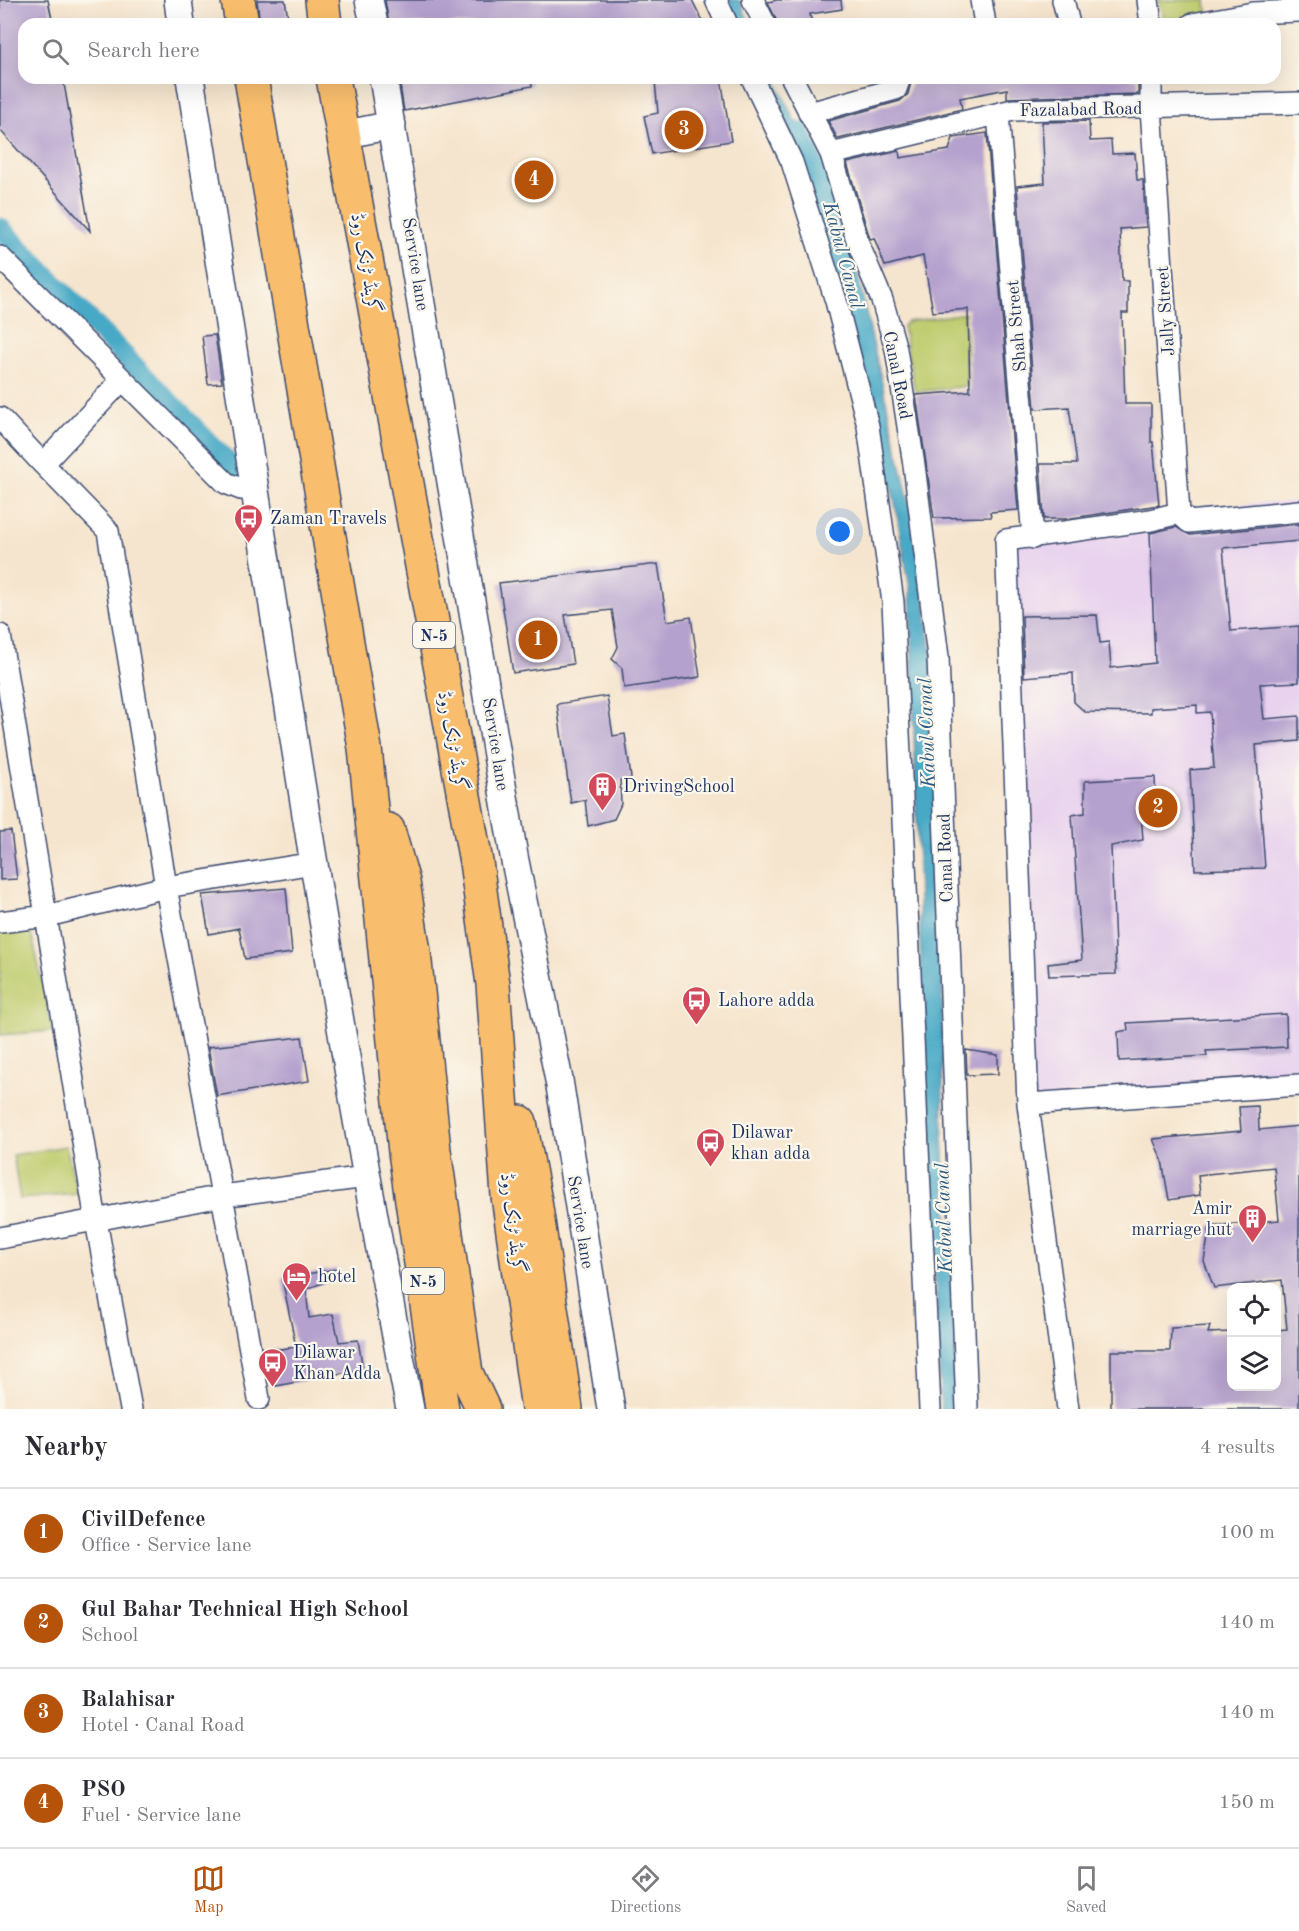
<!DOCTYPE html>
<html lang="en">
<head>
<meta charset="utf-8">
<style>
	:root { --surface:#fff; --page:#f2f2f3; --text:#2b2b33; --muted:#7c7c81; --line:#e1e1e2; --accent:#b45309 }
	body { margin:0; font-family:"Old Standard TT",Amiri,serif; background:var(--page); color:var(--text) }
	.controls { position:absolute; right:18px; bottom:18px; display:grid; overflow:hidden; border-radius:12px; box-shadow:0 6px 24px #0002 }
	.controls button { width:54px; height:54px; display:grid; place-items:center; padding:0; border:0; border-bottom:2px solid var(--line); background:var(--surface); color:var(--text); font:30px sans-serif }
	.you { position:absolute; left:840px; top:532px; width:21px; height:21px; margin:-15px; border:4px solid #fff; border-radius:50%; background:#1a73e8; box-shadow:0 0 0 9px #1a73e833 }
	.badge { display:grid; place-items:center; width:39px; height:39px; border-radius:50%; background:var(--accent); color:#fff; font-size:20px; font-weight:700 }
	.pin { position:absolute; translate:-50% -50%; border:3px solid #fff; box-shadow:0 2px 6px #0006 }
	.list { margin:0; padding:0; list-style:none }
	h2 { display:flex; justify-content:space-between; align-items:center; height:78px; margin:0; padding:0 24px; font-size:26px }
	h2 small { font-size:20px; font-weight:400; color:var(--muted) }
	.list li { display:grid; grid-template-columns:39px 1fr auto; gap:18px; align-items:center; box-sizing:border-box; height:90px; padding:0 24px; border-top:2px solid var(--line) }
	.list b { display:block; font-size:22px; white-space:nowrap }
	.list p { margin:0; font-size:20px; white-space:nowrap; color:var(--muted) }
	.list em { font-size:20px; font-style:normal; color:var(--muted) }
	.icon { flex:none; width:33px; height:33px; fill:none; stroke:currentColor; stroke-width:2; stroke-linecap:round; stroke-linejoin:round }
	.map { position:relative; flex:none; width:1299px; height:1409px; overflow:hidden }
	.search { position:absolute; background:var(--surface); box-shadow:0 6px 24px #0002; left:18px; right:18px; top:18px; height:66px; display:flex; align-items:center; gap:15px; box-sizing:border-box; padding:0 21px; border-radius:18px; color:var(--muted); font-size:22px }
	.sheet { height:438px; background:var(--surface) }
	nav { display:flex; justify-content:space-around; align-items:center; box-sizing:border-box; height:84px; border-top:2px solid var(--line); background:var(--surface); font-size:16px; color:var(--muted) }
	nav a { display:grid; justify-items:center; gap:3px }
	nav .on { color:var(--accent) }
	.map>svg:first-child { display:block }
	.built { fill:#e8d2ee }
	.green { fill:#bfcc6e; stroke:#6d7e66; stroke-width:1.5 }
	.water { fill:#47a9c6; stroke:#316c92; stroke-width:1.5 }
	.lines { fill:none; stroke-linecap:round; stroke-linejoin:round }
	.canal { stroke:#47a9c6; stroke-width:21 }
	.building { fill:#b5a1ce }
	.minor-casing { stroke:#3c4a6f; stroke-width:24 }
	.tertiary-casing { stroke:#3c4a6f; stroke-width:30 }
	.trunk-casing { stroke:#3c4a6f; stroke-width:36 }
	.minor { stroke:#fff; stroke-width:21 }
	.tertiary { stroke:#fff; stroke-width:27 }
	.trunk { stroke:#f9be6d; stroke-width:33 }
	.labels { text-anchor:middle; stroke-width:4.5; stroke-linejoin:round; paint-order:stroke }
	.shield { fill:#fbf7ec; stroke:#5e6b89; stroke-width:1.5 }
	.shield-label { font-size:16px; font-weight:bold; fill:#1b2f5e }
	.street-label { font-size:18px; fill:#1b2f5e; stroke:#fbf7ec }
	.poi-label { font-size:18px; fill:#1b2f5e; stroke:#fbf7ec; text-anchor:start }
	.water-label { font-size:20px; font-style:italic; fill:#2a5a82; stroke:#fbf7ec }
</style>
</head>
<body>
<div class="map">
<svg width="1299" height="1409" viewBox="0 0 1299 1409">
	<rect width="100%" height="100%" fill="#fbf7ec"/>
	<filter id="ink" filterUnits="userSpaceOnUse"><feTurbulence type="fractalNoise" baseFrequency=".0167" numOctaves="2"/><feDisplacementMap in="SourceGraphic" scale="12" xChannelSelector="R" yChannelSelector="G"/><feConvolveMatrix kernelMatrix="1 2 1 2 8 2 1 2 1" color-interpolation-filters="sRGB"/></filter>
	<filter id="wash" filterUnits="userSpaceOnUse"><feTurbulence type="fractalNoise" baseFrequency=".008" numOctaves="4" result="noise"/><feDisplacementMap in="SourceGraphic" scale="24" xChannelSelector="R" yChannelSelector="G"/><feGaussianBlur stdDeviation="1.35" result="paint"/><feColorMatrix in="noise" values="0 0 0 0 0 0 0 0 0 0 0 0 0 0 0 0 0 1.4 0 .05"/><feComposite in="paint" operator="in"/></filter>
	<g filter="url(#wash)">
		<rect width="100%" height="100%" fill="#f6e5ce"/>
		<path class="built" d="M1299,501V1076L1028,1104L1006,540L1166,508Z"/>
		<path class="green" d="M1158,0H1206L1208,21L1164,18Z
			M965,313L967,386L915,392L903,326L907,322Z
			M28,918L53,1031L0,1035V925Z
			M66,1146L78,1194L20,1199L13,1155Z"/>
		<path class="water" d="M718,0H739L750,24H728Z
			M753,78H775L811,157H796Z
			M819,174L826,175L838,189L918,541L932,657L942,923L943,1137L959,1409H941L921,971L910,589L894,498L867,386L803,182L809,176Z"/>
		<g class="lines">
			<path class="canal" d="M799,132L830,199
				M0,228L236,471"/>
		</g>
		<g id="blocks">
			<path class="building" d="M0,0H48L53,24H24V78H63L90,231L0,130Z
				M257,0H285L289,24H260Z
				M385,0H692L704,24H389Z
				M777,0H841L842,9L810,14L812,24H778L768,2Z
				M399,78H531L532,86L404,111Z
				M668,78H721L731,141L652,154L644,116L658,113L655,81Z
				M912,78H1138V94L1007,98V89L960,98L962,109L838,139L828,121L900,101L908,94Z
				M1089,121L1090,141L1111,140L1112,154L1135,153L1137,180H1143L1146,227L1120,229L1122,281H1128V313H1122L1125,404H1151V442H1153L1159,505L1065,519H1044L1040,464H1077L1069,407L1035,409L1017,186L1045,183L1042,122Z
				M987,133L1018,510L990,512L991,517L934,518L916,395L970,391L968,309L933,312L923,256L885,266L874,238L870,239L847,163L899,151L900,158L949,150L953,138Z
				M215,335L222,383L208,384L202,336Z
				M1299,524V541L1223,548L1231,631L1299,626V682L1260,684L1264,719L1299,716V741L1256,745L1265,868L1195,870L1190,770L1214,768L1210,712L1197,713V705L1151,708V713L1085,712L1074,702L1073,673L1024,677L1022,616L1097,615L1100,643L1109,642L1111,668L1155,663L1150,533L1176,527L1190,535Z
				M658,564L667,621L691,617L700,677L624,688L622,668L612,659L618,647L612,610L565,615L573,664L513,673L499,583Z
				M607,696L613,736L625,734L631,778L620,780L621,804L614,819L588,826L585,800L571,803L557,704Z
				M1155,777L1156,808L1141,812L1143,840L1111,846L1116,974L1049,976L1048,964L1082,960L1072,815L1085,813V781Z
				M11,831L17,879L0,880V832Z
				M286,888L292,953L245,959L239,928L209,934L202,895Z
				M1286,1014L1287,1047L1206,1051L1207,1056L1119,1061L1118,1032L1128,1030L1127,1023Z
				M302,1037L309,1081L217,1096L208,1047Z
				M966,1050L998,1055V1074L967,1075Z
				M1258,1106L1259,1130L1299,1126V1409H1111V1351H1170L1171,1328L1210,1326L1208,1333L1232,1332V1386H1276V1330L1287,1329L1282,1280L1214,1288L1204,1261L1210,1226L1279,1220L1274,1167L1198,1175L1200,1195L1169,1200L1162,1160L1153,1139L1241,1131L1239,1107Z
				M336,1269L339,1277L306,1289L309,1318L333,1314L339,1342L358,1340L363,1369L276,1386L272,1350L296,1347L282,1278Z"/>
		</g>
	</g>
	<g filter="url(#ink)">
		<use href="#blocks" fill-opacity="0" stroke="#3c4a6f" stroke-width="1.5"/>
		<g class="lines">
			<defs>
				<path id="minor" d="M716,0L727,24
					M753,0L765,24
					M981,0L985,24
					M1063,0L1069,24
					M1148,0L1151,24
					M1192,24L1253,13L1299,11
					M752,78L792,162L836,301L868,426L893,602L930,1409
					M792,78L831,154L858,243L882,300L896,349L914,465L938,657L967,1409
					M1151,78V108L1179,513
					M809,113L896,89L900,78
					M998,114L1033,538
					M831,154L1013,110L1299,103
					M0,257L226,483L241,489H257
					M122,380L43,464L108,531L166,887L259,1399
					M0,418L43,464
					M0,635L96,1221L131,1409
					M0,922L47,916L166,887L314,863
					M1028,1104L1299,1085
					M0,1238L222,1196L366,1177
					M1068,1409L1028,1104L1006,540L1151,520L1179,513L1189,522L1299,511"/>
				<path id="tertiary" d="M178,0L181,24
					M369,0L374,24
					M190,78C262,522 324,967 410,1409
					M383,78L514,856L559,1080L611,1409
					M342,135L392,125"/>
				<path id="trunk" d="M238,0L242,24
					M322,0L325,24
					M251,78L365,748L405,1152L442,1409
					M333,78L476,862L493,984L508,1196L538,1409
					M388,830L403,882L414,952L434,1150L466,1373L483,1409
					M520,1122L535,1201L566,1409"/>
			</defs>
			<use href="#minor" class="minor-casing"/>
			<use href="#tertiary" class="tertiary-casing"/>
			<use href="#trunk" class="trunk-casing"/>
			<use href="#minor" class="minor"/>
			<use href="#tertiary" class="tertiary"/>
			<use href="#trunk" class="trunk"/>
		</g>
	</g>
	<defs>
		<symbol id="bus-pin" viewBox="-11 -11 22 30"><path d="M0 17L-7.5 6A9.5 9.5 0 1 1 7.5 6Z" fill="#d1495b" stroke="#fbf7ec"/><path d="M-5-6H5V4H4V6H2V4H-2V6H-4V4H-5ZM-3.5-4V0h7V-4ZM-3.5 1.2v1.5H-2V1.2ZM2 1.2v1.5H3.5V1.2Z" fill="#fff"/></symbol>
		<symbol id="building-pin" viewBox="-11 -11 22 30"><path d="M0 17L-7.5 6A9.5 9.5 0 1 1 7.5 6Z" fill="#d1495b" stroke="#fbf7ec"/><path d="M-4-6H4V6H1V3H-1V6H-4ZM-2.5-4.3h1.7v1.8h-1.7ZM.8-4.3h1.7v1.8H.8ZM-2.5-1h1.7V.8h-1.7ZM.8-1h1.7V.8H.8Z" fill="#fff"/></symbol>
		<symbol id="hotel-pin" viewBox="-11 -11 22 30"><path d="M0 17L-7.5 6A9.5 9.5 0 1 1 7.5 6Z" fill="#d1495b" stroke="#fbf7ec"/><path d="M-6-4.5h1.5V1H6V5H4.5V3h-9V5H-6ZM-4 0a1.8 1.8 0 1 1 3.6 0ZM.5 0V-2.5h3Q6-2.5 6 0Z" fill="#fff"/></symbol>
	</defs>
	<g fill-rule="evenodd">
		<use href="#bus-pin" x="232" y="502" width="33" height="45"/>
		<use href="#building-pin" x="586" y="770" width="33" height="45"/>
		<use href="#bus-pin" x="680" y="984" width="33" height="45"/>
		<use href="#bus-pin" x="694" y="1126" width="33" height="45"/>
		<use href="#building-pin" x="1236" y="1202" width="33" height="45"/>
		<use href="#hotel-pin" x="280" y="1260" width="33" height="45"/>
		<use href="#bus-pin" x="256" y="1346" width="33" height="45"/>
	</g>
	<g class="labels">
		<g class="shield">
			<rect x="413" y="622" width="42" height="26" rx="4.5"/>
			<rect x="402" y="1268" width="42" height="26" rx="4.5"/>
		</g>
		<g class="shield-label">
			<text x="434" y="641">N-5</text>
			<text x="423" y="1287">N-5</text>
		</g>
		<g class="street-label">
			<text transform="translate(1081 109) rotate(-1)" y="6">Fazalabad Road</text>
			<text transform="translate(366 263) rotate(80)" y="6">گرینڈ ٹرنک روڈ</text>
			<text transform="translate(416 264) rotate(81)" y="6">Service lane</text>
			<text transform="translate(1165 311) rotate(-94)" y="6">Jally Street</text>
			<text transform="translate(1016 326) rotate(-95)" y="6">Shah Street</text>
			<text transform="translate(898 375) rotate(79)" y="6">Canal Road</text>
			<text transform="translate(453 741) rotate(80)" y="6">گرینڈ ٹرنک روڈ</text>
			<text transform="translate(496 744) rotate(81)" y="6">Service lane</text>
			<text transform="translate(945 858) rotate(-92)" y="6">Canal Road</text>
			<text transform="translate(581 1222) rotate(81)" y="6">Service lane</text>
			<text transform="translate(513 1223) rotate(83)" y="6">گرینڈ ٹرنک روڈ</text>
		</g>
		<g class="poi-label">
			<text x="270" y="524">Zaman Travels</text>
			<text x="623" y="792">DrivingSchool</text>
			<text x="718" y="1006">Lahore adda</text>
			<text x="731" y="1138">Dilawar<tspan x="731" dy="21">khan adda</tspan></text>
			<text x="1232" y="1214" text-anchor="end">Amir<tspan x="1232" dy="21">marriage hut</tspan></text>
			<text x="318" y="1282">hotel</text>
			<text x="293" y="1358">Dilawar<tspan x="293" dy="21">Khan Adda</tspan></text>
		</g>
		<g class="water-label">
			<text transform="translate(844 255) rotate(75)" y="7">Kabul Canal</text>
			<text transform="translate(926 733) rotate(-92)" y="7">Kabul Canal</text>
			<text transform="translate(943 1218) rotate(-92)" y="7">Kabul Canal</text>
		</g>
	</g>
</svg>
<div class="controls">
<button><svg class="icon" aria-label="locate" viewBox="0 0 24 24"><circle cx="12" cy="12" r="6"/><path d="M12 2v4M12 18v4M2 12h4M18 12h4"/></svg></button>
<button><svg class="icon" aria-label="layers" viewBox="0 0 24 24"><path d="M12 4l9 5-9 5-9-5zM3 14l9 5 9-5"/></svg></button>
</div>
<div class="you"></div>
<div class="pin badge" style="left:538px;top:640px">1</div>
<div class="pin badge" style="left:1158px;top:808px">2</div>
<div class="pin badge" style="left:684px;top:130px">3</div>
<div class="pin badge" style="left:534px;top:180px">4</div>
<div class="search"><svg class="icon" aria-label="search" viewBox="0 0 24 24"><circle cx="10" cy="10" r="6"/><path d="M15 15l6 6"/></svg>Search here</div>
</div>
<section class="sheet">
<h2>Nearby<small>4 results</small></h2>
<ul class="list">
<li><span class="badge">1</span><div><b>CivilDefence</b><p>Office · Service lane</p></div><em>100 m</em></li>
<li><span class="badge">2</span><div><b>Gul Bahar Technical High School</b><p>School</p></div><em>140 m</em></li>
<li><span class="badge">3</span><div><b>Balahisar</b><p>Hotel · Canal Road</p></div><em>140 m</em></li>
<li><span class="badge">4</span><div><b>PSO</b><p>Fuel · Service lane</p></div><em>150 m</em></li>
</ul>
</section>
<nav>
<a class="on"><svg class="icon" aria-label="map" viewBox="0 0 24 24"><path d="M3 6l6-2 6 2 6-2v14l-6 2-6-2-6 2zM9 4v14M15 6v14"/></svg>Map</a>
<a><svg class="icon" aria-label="directions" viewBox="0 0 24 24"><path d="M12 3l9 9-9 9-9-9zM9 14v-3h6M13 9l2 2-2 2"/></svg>Directions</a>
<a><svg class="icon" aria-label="saved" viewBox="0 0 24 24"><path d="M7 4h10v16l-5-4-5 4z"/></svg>Saved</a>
</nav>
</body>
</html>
